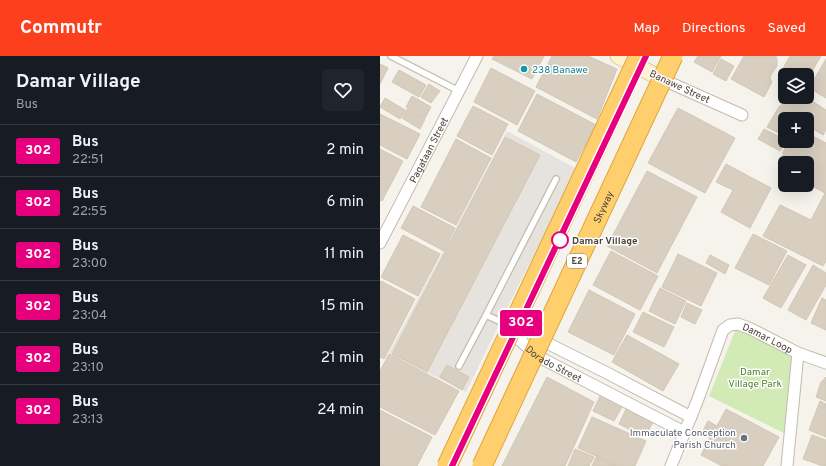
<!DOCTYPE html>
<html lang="en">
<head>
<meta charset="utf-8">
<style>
  body { margin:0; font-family:Overpass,sans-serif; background:#20242c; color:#f1f3f6; height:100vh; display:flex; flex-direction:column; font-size:15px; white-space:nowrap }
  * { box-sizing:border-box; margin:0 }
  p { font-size:13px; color:#9ea1a6 }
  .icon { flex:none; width:22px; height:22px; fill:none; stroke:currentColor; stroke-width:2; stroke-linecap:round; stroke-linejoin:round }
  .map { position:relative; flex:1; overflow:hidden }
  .side { display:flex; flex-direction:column; background:#171b24; width:380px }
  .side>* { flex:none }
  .badge { padding:0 8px; border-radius:3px; font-size:14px; line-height:26px }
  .tools { position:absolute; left:398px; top:12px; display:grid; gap:8px }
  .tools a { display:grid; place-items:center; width:36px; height:36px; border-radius:6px; background:#171b24; box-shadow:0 4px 16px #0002; font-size:20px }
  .map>.badge { position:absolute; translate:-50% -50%; box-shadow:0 0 0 2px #fff }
  .round { display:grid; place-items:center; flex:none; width:42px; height:42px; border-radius:6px; background:#20242c }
  .headline { display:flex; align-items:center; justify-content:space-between; height:68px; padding:0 16px }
  h1 { font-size:19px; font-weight:700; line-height:30px }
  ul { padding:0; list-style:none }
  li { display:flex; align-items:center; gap:12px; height:52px; padding:0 16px; border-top:1px solid #363941 }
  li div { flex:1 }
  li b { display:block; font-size:15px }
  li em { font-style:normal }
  li .badge { min-width:44px; font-weight:700; text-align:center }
  header { display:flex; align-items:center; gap:24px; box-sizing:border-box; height:56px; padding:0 20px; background:#fc3f1d; color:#fff }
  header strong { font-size:19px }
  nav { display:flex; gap:22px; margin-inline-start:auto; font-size:14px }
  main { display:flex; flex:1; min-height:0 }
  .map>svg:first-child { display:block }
</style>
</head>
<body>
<header>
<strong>Commutr</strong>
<nav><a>Map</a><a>Directions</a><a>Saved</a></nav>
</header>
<main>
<section class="side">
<div class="headline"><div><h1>Damar Village</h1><p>Bus</p></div><a class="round"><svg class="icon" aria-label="heart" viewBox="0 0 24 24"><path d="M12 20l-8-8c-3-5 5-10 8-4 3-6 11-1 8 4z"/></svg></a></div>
<ul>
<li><span class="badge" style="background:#e6007e;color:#fff">302</span><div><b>Bus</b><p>22:51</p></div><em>2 min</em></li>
<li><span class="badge" style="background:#e6007e;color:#fff">302</span><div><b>Bus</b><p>22:55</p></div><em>6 min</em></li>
<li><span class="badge" style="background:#e6007e;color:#fff">302</span><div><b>Bus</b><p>23:00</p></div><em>11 min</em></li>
<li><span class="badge" style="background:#e6007e;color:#fff">302</span><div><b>Bus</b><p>23:04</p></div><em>15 min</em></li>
<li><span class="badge" style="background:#e6007e;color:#fff">302</span><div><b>Bus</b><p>23:10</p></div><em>21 min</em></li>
<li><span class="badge" style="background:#e6007e;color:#fff">302</span><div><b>Bus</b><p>23:13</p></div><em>24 min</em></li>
</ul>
</section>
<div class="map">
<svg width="446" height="410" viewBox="0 0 446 410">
  <rect width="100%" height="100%" fill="#f6f3ec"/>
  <path fill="#e6e2dd" d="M127 75 195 112 178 155 146 214 86 336 9 297Z"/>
  <path fill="#d2eab5" d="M358 272 414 296 406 378 329 340 355 275Z"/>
  <path fill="#d8cfc1" stroke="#d3c7b4" d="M114 0H164L152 23 112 3Z
    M172 0H208L237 13 217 63 156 31Z
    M318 0H341L332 16 314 6Z
    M364 0H396L397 4V10L391 19 390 22 392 26 384 41 351 23Z
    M410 0H441L427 24V19H405V21L400 18Z
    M341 3 354 10 346 25 333 18Z
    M446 3V42L429 32Z
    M0 8 8 12 0 28Z
    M111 12 155 35 137 69 94 46Z
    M19 14 46 29 39 41 12 26Z
    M49 28 60 35 51 47 41 41Z
    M157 38 216 69 196 106 138 75Z
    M32 40 51 51 45 62 26 51Z
    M410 41H426L446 54V74L443 79 427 69V63H405V71L401 78 387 71 399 51Z
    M5 42 25 54 20 63 0 51Z
    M93 50 128 68 112 99 77 80Z
    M298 52 355 82 325 137 268 107Z
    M27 53 45 63 40 73 22 62Z
    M0 58 40 78 27 103 0 89Z
    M384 73 405 84 406 85 400 95 378 83Z
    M427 77 446 87V205L443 210 383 180 400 149 431 164 445 137 427 127V107H406L403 100V96L409 85H427Z
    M125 81 160 99 47 316 12 298Z
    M76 83 111 102 76 169 41 151Z
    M0 93 23 105 2 145 0 144Z
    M346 108 391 132 370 172 341 156 353 134 336 126Z
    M267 115 317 141 277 217 227 190Z
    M33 150 75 172 64 195 21 172Z
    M373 178 407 195 389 229 355 212Z
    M23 179 60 198 38 240 1 221Z
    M231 195 278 220 260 254 213 229Z
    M298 198 337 217 321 250 282 231Z
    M330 199 349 209 345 218 326 207Z
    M408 199 426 209 401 252 383 242Z
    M433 209 446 217V229L426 264 408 254Z
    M1 225 35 243 4 303 0 301V226Z
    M280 232 306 245 295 268 269 255Z
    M209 234 255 258 234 299 188 276Z
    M442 242 446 244V274L431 267Z
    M307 247 322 254 315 268 301 261Z
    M263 256 294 271 284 291 253 276Z
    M247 279 299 308 283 335 232 306Z
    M9 298 79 335 55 379 0 351V315Z
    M67 309 89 321 82 334 60 321Z
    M167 321 214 346 185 410H122Z
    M446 321V345L436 341 441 326Z
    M221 338 243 349 234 365 213 355Z
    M440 345 446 348V381L429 374Z
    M247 351 274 364 265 381 239 368Z
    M346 353 399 381 383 410H342L321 399 330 382 322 377 328 365 337 370Z
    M0 354 52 381 37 410H0Z
    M212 361 266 385 255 410H238L198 392Z
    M432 379 446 384V410H443L423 403Z
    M195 393 214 401 209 410H188Z
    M216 401 236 410H212Z"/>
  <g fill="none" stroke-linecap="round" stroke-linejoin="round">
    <defs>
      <path id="lane" d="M11 0 79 35
        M130 270 106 259 176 123
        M79 310 106 259"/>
      <g id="street">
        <path d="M286 25 362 59"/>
        <path id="s1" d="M0 187 97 0"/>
        <path id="s2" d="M135 280 159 301 304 376"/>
        <path d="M156 284 165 286 225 316 311 361"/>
        <path id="s3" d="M291 410 318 343 343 274 350 269 358 268 369 272 418 297 446 307"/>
        <path d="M407 410 418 297"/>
      </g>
      <path id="secondary" d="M238 0 286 25"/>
    </defs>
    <use href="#lane" stroke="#c2bbae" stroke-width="8"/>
    <use href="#street" stroke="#c2bbae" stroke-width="13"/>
    <use href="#secondary" stroke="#d6c79b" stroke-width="17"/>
    <use href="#lane" stroke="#fff" stroke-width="5.5"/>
    <use href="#street" stroke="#fff" stroke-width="11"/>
    <use href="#secondary" stroke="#fff3cd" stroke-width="15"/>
    <defs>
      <g id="highway-bridge">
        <path d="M67 410 259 0"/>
        <path id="s4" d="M102 410 293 0"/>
      </g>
    </defs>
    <use href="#highway-bridge" stroke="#e0a43c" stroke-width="21" stroke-linecap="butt"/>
    <use href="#highway-bridge" stroke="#ffcf6e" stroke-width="19"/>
  </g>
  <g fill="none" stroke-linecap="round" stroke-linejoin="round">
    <defs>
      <path id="line" d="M72 410 266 0"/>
    </defs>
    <use href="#line" stroke="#fff" stroke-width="9"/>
    <use href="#line" stroke="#e6007e" stroke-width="6"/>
  </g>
  <circle fill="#0f9aa8" stroke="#fff" stroke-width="1.5" cx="144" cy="13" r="4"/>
  <circle fill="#fff" stroke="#e6007e" stroke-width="2" cx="180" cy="184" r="8"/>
  <circle fill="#6b7280" stroke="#fff" stroke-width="1.5" cx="364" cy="382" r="4"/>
  <g text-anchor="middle" stroke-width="3" stroke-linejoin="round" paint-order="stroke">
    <rect fill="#fff" stroke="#817c74" stroke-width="1" x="187" y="198" width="20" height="14" rx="3"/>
    <g font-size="9" font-weight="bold" fill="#4b4439">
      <text x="197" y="208">E2</text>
    </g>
    <g font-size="10" fill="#0d838f" stroke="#fff" text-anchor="start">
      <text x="152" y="17">238 Banawe</text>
    </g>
    <g font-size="10" fill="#4b4439" stroke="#fff">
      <text transform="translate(300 30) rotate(25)" y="4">Banawe Street</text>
      <text dy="4" stroke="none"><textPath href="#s1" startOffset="105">Pagataan Street</textPath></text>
      <text dy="4" stroke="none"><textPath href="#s4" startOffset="286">Skyway</textPath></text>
      <text dy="4" stroke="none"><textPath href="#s3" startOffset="195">Damar Loop</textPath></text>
      <text dy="4" stroke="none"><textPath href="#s2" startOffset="48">Dorado Street</textPath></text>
    </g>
    <g font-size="10" font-weight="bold" fill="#4b4439" stroke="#fff" text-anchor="start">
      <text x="192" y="188">Damar Village</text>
    </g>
    <g font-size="10" fill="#4a7f2a" stroke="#fff">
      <text x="375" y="319">Damar<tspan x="375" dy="12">Village Park</tspan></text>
    </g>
    <g font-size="10" fill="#5b616d" stroke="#fff" text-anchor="end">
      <text x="356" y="380">Immaculate Conception<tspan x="356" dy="12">Parish Church</tspan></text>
    </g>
  </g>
</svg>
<div class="tools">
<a><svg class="icon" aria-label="layers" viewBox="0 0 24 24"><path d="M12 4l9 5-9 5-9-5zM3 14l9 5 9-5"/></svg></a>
<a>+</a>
<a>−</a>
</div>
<b class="badge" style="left:141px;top:267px;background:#e6007e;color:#fff">302</b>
</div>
</main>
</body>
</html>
